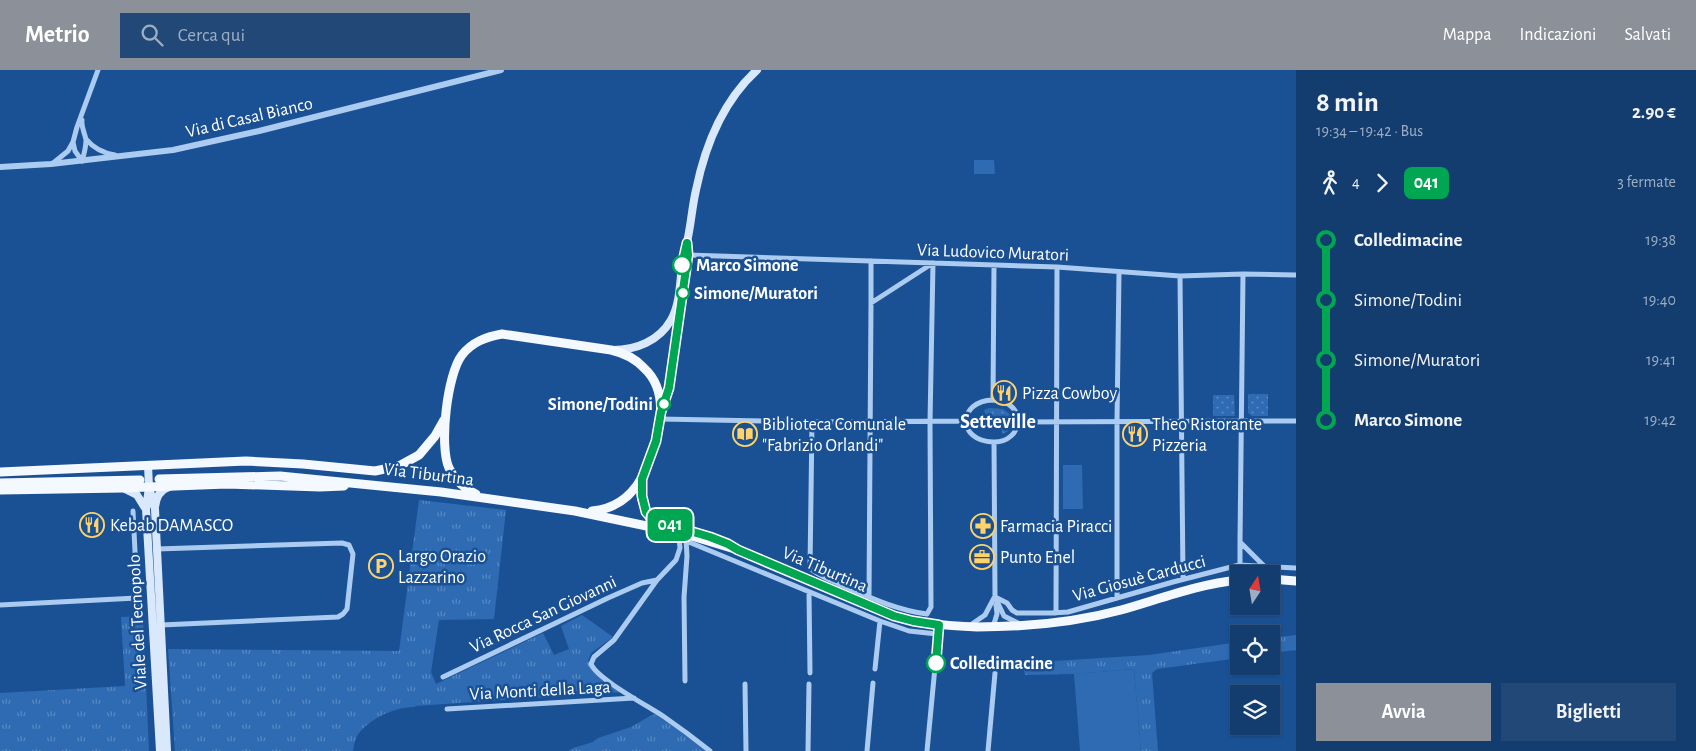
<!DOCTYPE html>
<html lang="it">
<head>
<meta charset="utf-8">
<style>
  body { margin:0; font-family:"Alegreya Sans",sans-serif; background:#214877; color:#f1f3f6; height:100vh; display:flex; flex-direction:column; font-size:19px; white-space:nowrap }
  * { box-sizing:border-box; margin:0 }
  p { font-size:16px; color:#9daec3 }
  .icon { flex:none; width:28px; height:28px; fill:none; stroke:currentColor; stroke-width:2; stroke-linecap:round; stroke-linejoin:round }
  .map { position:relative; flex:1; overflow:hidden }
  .details { display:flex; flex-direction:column; background:#143d6f; width:400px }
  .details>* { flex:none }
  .badge { padding:0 10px; border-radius:8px; font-size:18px; line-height:32px }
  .needle { width:32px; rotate:12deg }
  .fabs { position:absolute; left:1230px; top:495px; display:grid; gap:10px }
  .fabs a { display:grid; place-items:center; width:50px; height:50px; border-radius:0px; background:#143d6f; box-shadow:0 1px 4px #0004,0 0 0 1px #335682; font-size:25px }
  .map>.badge { position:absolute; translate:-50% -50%; box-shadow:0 0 0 2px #fff }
  .legs { display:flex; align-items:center; gap:8px; height:55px; padding:0 20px; font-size:16px }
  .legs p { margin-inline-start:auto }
  .summary { display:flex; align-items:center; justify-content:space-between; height:85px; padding:0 20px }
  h1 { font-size:28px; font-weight:700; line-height:38px }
  .cta { display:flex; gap:10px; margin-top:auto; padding:10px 20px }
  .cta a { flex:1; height:58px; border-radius:0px; background:#8c9099; color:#fff; font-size:20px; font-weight:700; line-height:58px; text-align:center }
  .cta a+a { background:#214877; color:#f1f3f6 }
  ul { padding:0 20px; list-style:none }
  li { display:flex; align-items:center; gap:18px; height:60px; font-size:19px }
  li i { display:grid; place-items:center; width:8px; height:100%; margin:0 6px; background:currentColor }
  li i::after { content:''; width:12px; height:12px; margin:-6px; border:4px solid; border-radius:50%; background:#143d6f }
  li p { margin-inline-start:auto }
  li:first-child i { background:linear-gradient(#0000 50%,currentColor 0) }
  li:last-child i { background:linear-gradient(currentColor 50%,#0000 0) }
  header { display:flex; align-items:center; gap:30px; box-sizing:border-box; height:70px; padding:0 25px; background:#8c9099; color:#fff }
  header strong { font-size:24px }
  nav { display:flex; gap:28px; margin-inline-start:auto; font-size:18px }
  .search { width:350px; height:45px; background:#214877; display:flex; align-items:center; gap:12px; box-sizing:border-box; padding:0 18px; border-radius:0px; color:#9daec3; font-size:19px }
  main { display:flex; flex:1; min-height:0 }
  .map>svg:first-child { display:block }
</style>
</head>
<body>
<header>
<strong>Metrio</strong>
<div class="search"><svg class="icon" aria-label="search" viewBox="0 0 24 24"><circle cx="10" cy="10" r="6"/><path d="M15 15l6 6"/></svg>Cerca qui</div>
<nav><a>Mappa</a><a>Indicazioni</a><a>Salvati</a></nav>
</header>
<main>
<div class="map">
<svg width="1296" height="681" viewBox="0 0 1296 681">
  <defs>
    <pattern id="grass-tufts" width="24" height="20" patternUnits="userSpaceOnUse" patternTransform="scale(1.25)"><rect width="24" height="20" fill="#2e6bb3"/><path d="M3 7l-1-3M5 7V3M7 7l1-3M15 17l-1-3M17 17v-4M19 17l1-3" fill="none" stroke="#5889c2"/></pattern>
    <pattern id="park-dots" width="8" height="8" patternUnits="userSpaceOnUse" patternTransform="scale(1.25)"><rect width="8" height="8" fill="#2e6bb3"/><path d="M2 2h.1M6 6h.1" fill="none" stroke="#5889c2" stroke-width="1.8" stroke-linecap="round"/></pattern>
  </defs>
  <rect width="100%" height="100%" fill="#1a5194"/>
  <path fill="url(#grass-tufts)" d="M419 430 506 440 494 549 439 550 431 602 436 614 543 563 554 585 569 579 561 556 582 545 613 567 591 583 588 591 623 622 415 636V637C396 637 372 647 359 663 355 668 354 675 353 681H175L168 579 399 581Z
    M143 546 149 681H0V623L125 616 121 547Z
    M1296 565V580L1271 583V568Z
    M1239 572V588L1157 599 1152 603 1158 681H1141L1134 599 1074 604 1025 605 1022 593 1149 585Z
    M656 644 708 681H568L573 678 593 672 598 668 631 657 650 646Z"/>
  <path fill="url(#park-dots)" d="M1248 324H1268V346H1252L1248 343Z
    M1213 325H1234L1235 346H1213Z
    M990 338 1003 339 1011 345V355L1008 361 1003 364 999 354H989L984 340Z"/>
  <path fill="#2e6bb3" d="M974 90H994L995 104H974Z
    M1063 395H1082L1083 439H1063Z
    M1134 599 1141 681H1080L1074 604Z"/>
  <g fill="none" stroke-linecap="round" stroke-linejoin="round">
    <path stroke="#abcbf0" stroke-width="5" d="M86 69C94 79 103 83 115 85
      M73 72 75 81 82 91
      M82 91C84 84 86 78 86 70 85 63 81 58 82 50
      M52 94 68 81 73 72 77 57 98 0
      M688 185 1057 197 1180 206 1243 204 1296 205
      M1180 206 1183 509
      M871 233V191
      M993 330C1028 331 1024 373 993 372 957 371 957 331 993 330Z
      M993 330 994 195
      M660 349 812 352 966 351
      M812 352 810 498C818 506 831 510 841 515 869 527 896 540 927 544L931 537 930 352 933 193
      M1018 352 1296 351
      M994 372 995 527 1004 546 1020 554
      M133 441 138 542
      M677 461 679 468 680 478 676 490 657 510 614 570 594 587 591 594C597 609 648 636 663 646 679 657 695 669 710 681
      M679 468 880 551
      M1240 472 1243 204
      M157 479 342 473 349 475 353 484 347 539 343 544 338 547 161 555
      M1240 504V472L1263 495
      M809 522 810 603
      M869 527 871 233 933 193
      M995 527 1007 533 1012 540 1017 543H1052L1068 542 1173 512 1239 495 1296 498
      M1117 528V351L1119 203
      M0 535 137 528
      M1056 543 1057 197
      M972 554 985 545 994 528
      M993 557 997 544 996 535
      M875 599 880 551 909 561 937 564
      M443 607 608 528 642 513 657 510
      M685 611 684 527 687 486 686 469
      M745 614 746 681
      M447 639 634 628
      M808 681 809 614
      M867 681 873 613
      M927 681 939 555
      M988 681 995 603"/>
    <path stroke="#abcbf0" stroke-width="6" d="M0 97 51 94 173 80 259 61 501 0"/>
    <path stroke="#d9e8fb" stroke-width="8" d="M613 280C636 280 659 271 671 250 681 233 680 206 683 187 684 182 686 177 687 172 691 155 692 137 696 120 705 76 723 31 757 0
      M662 341 669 318 683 227
      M148 395 149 417 146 439 160 681
      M123 418 137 425 145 438
      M150 421 155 439 167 681
      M155 437C156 427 160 420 169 417"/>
    <path stroke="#f4f8ff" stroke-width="9" d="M0 402 246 391 303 394 375 401 399 396 419 385 435 366 444 350
      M159 409 280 406 441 422 575 441 685 464 738 480 894 546C921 554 949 556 977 557 1026 557 1073 553 1121 540 1160 529 1198 514 1239 510
      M0 413 140 410
      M0 420 123 418 227 414 320 417 344 416
      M476 424C465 419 455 410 449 398 439 377 447 304 462 285 472 272 486 267 502 264L611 280C624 283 635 288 644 298 667 319 662 353 653 380 649 390 644 399 642 409 638 428 645 450 665 455
      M592 441C614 439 630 428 641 409
      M1271 509 1296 511"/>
  </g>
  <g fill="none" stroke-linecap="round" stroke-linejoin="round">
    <defs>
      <path id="line-1" d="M682 195 687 173 688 185 669 318 661 342 656 371 642 409V426L646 442 653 450 710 467 728 474 738 480 894 546 913 551 939 555 936 593"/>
    </defs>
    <use href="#line-1" stroke="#fff" stroke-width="11"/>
    <use href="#line-1" stroke="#00a651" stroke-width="8"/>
  </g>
  <defs>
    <symbol id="restaurant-ring" viewBox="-11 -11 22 22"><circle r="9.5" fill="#1a5194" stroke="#ffd26a" stroke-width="1.5"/><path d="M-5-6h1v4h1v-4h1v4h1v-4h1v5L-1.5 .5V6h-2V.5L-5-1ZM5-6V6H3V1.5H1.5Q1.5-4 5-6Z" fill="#ffd26a"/></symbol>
    <symbol id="library-ring" viewBox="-11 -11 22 22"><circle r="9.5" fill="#1a5194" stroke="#ffd26a" stroke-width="1.5"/><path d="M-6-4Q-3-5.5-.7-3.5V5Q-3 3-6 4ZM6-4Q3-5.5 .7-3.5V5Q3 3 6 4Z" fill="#ffd26a"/></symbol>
    <symbol id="pharmacy-ring" viewBox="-11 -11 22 22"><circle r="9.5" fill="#1a5194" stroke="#ffd26a" stroke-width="1.5"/><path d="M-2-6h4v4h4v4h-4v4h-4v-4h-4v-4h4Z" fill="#ffd26a"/></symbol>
    <symbol id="office-ring" viewBox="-11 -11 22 22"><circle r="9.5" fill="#1a5194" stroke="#ffd26a" stroke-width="1.5"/><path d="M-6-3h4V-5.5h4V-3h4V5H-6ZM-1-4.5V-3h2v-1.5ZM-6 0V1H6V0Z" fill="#ffd26a"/></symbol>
    <symbol id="parking-ring" viewBox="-11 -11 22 22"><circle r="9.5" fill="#1a5194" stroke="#ffd26a" stroke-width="1.5"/><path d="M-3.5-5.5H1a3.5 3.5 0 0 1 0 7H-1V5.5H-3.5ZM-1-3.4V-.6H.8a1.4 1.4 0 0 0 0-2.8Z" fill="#ffd26a"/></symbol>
  </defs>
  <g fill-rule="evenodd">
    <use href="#restaurant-ring" x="990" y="309" width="28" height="28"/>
    <use href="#library-ring" x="731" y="350" width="28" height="28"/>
    <use href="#restaurant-ring" x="1121" y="350" width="28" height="28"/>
    <use href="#restaurant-ring" x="78" y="441" width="28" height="28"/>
    <use href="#pharmacy-ring" x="969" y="442" width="28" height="28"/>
    <use href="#office-ring" x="968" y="473" width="28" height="28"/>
    <use href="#parking-ring" x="367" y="482" width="28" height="28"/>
  </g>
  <g fill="#fff" stroke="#00a651" stroke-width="2.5">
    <circle cx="682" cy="195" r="9"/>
    <circle cx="683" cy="223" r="6"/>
    <circle cx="664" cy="334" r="6"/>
    <circle cx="936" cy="593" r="9"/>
  </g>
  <g text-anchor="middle" stroke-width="5" stroke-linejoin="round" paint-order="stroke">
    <g font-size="18" fill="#fff" stroke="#1a5194">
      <text transform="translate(249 47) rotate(-13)" y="6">Via di Casal Bianco</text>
      <text transform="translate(993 182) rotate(2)" y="6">Via Ludovico Muratori</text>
      <text transform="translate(429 404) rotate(7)" y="6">Via Tiburtina</text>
      <text transform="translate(825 499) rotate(23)" y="6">Via Tiburtina</text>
      <text transform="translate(1139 508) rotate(-15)" y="6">Via Giosuè Carducci</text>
      <text transform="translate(543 544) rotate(-25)" y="6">Via Rocca San Giovanni</text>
      <text transform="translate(137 552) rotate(-93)" y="6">Viale del Tecnopolo</text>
      <text transform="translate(540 620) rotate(-3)" y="6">Via Monti della Laga</text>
    </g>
    <g font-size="18" font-weight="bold" fill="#fff" stroke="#1a5194" text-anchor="start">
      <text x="696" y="201">Marco Simone</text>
      <text x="694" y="229">Simone/Muratori</text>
      <text x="653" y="340" text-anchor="end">Simone/Todini</text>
      <text x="950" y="599">Colledimacine</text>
    </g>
    <g font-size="18" fill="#fff" stroke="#1a5194" text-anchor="start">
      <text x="1022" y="329">Pizza Cowboy</text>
      <text x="762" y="360">Biblioteca Comunale<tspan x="762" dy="21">"Fabrizio Orlandi"</tspan></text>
      <text x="1152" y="360">Theo Ristorante<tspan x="1152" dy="21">Pizzeria</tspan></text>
      <text x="110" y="461">Kebab DAMASCO</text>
      <text x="1000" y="462">Farmacia Piracci</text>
      <text x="398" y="492">Largo Orazio<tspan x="398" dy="21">Lazzarino</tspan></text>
      <text x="1000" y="493">Punto Enel</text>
    </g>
    <g font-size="20" font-weight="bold" fill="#fff" stroke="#1a5194">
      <text x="998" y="358">Setteville</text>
    </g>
  </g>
</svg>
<div class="fabs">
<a><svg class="needle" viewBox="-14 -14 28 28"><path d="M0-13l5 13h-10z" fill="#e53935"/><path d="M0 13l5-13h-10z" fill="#9daec3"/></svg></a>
<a><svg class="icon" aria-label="locate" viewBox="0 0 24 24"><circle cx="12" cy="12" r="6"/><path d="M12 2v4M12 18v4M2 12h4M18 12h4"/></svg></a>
<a><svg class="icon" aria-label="layers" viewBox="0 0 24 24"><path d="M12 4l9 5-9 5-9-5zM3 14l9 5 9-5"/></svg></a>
</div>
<b class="badge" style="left:670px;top:455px;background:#00a651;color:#fff">041</b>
</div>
<section class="details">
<div class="summary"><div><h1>8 min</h1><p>19:34 – 19:42 · Bus</p></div><b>2.90 €</b></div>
<div class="legs"><svg class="icon" aria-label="walk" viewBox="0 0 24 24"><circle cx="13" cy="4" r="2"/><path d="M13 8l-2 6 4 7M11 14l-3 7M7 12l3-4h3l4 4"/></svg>4<svg class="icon" aria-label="forward" viewBox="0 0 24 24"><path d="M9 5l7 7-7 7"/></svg><b class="badge" style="background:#00a651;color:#fff">041</b><p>3 fermate</p></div>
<ul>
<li><i style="color:#00a651"></i><b>Colledimacine</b><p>19:38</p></li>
<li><i style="color:#00a651"></i><span>Simone/Todini</span><p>19:40</p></li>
<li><i style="color:#00a651"></i><span>Simone/Muratori</span><p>19:41</p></li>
<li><i style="color:#00a651"></i><b>Marco Simone</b><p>19:42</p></li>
</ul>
<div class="cta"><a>Avvia</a><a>Biglietti</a></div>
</section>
</main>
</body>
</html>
